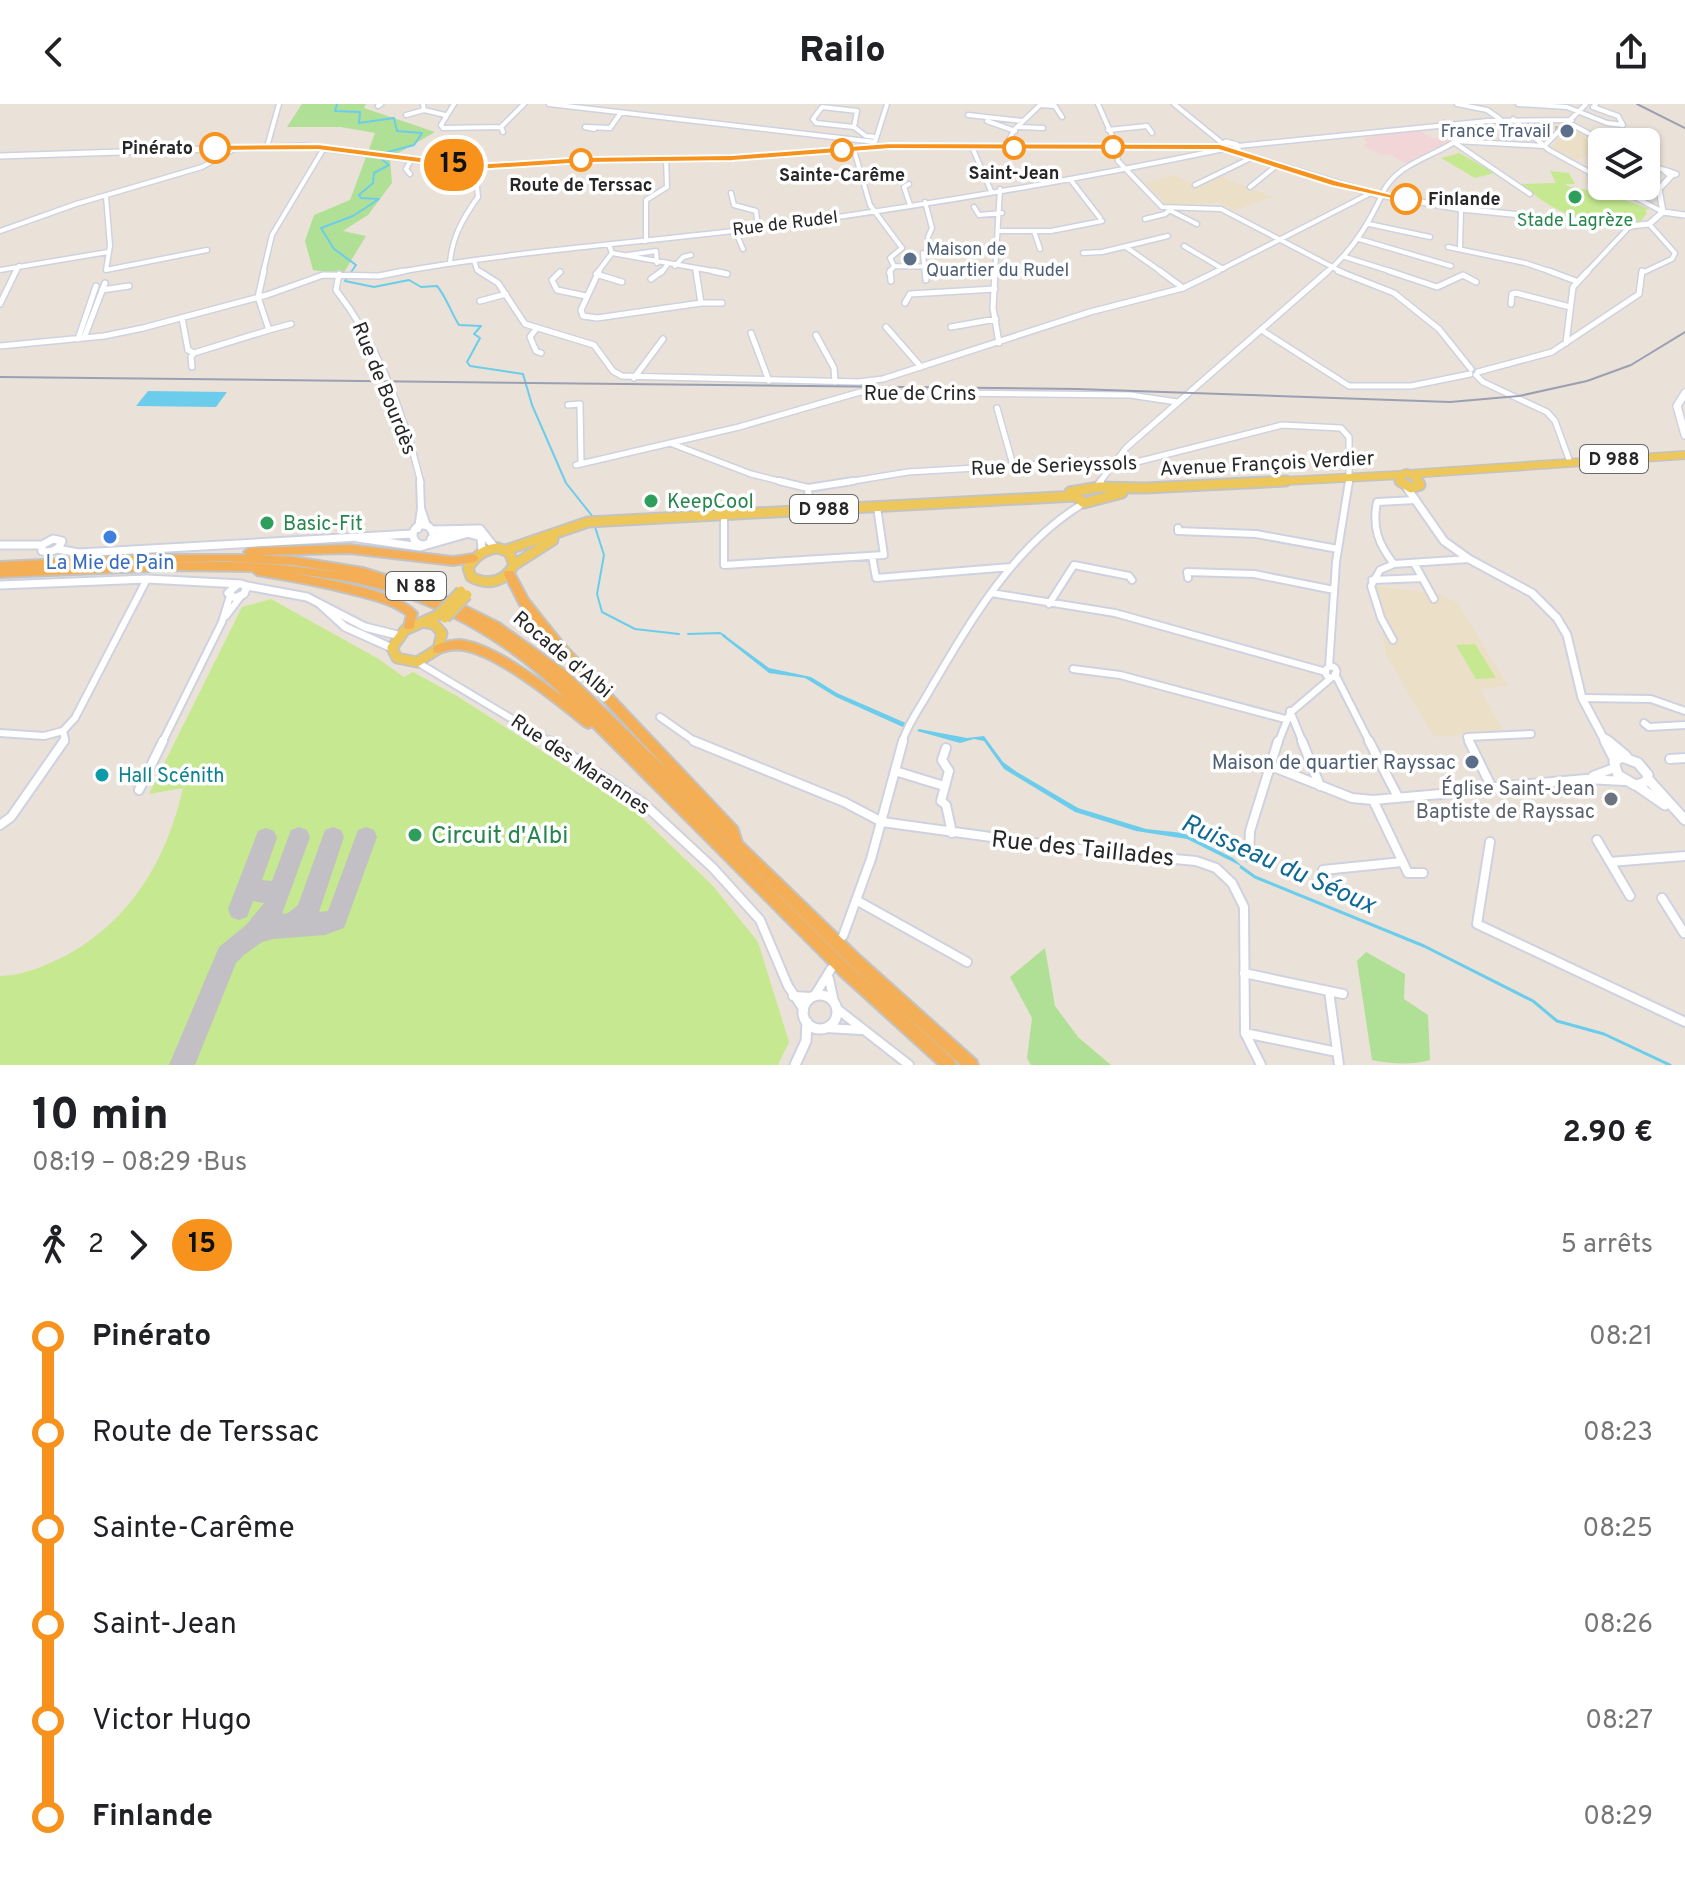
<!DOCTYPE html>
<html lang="fr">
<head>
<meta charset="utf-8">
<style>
  body { margin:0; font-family:Overpass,sans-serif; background:#f6f6f6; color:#202124; height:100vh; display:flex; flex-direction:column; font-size:30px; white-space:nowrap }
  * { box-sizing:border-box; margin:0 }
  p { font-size:26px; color:#757577 }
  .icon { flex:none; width:44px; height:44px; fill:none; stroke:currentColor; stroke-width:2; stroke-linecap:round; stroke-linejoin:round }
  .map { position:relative; height:961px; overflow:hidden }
  .sheet { display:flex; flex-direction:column; background:#fff; flex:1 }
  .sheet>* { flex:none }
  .badge { padding:0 16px; border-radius:26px; font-size:28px; line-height:52px }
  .tools { position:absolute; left:1588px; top:24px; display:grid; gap:16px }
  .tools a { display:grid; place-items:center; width:72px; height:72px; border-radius:12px; background:#fff; box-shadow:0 2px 6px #0004; font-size:40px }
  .map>.badge { position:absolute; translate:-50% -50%; box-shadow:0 0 0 4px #fff }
  .legs { display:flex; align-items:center; gap:12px; height:88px; padding:0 32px; font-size:26px }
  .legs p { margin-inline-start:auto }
  .head { display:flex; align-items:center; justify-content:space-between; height:136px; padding:0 32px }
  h1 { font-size:44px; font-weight:800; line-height:60px }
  ul { padding:0 32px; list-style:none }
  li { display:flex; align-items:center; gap:28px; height:96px; font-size:30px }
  li i { display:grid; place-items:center; width:12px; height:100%; margin:0 10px; background:currentColor }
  li i::after { content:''; width:20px; height:20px; margin:-10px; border:6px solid; border-radius:50%; background:#fff }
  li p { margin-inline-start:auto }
  li:first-child i { background:linear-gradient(#0000 50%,currentColor 0) }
  li:last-child i { background:linear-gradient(currentColor 50%,#0000 0) }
  header { display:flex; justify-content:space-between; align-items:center; height:104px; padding:0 32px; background:#fff; font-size:36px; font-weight:800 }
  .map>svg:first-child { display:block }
</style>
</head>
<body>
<header><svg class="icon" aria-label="back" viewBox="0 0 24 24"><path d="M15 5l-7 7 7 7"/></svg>Railo<svg class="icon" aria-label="share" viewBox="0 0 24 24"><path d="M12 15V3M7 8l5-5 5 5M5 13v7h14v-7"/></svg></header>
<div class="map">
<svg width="1685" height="961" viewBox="0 0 1685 961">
  <rect width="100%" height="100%" fill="#eae2d8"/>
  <path fill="#ecdfc7" d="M1569 22 1602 38V50L1599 51 1602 58 1591 52 1572 57 1550 45Z
    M1174 71 1196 82 1218 71 1272 93 1234 107 1220 99 1167 101 1145 79Z
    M1376 482 1439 490 1458 499 1508 582 1480 585 1504 627 1434 633 1386 551Z"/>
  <path fill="#f1d5d7" d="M1428 23 1431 24 1420 27 1432 34 1451 35 1452 38 1407 60 1389 50 1382 51 1363 42 1368 38 1362 34Z"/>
  <path fill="#b0e095" d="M302 0H366L364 4 435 28 390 54 392 79 368 111 343 127 366 132 343 170 313 166 305 137 314 111 350 96 375 29 341 23H287Z
    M1045 844 1055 902 1078 933 1111 961H1031L1027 954 1032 914 1010 873Z
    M1366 848 1405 870 1404 895 1428 911 1430 956C1414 961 1390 960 1372 956L1357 857Z"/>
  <path fill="#c5e890" d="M1459 49 1463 51 1495 69 1475 74 1441 54Z
    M1550 67 1569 69 1575 80H1566L1567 82 1607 90 1650 105 1645 106 1647 109 1640 118 1634 119C1580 116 1562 115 1521 80L1556 79Z
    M271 495 377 554 404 573 413 568 457 592 636 708 713 782 758 838 789 938 778 961H0V872C22 872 45 862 65 852 131 817 167 755 183 684L149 690 242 503Z
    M1475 540 1496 574 1476 575 1456 541Z"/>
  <path fill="#6bcdeb" d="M148 287 227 288 216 303 136 302Z
    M723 530 769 564 811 573 837 589 908 620 905 624 836 593 805 574 769 569 722 532Z
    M919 625 967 634 984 632 1003 658 1017 668 1078 704 1146 725 1183 729 1233 754 1243 763 1187 735 1136 727 1075 708 1004 665 984 637 974 635 960 639 917 627Z"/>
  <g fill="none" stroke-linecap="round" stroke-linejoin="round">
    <path stroke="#6bcdeb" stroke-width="2" d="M337 0 335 7 360 8 359 19 394 14 397 27 422 29 414 41 384 49
      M379 53 389 61 374 69 373 79 359 91 361 94 379 95 353 112 321 124 334 145 356 161 345 177 374 183 409 176 421 183 437 182C447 194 450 207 459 221L481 222 474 230 480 234 467 258 470 262 523 270 532 301 566 379 593 413
      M595 423 604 451 597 490 602 508 635 525 679 530
      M688 530 720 529 725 532"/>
    <path stroke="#6bcdeb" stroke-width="3" d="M1241 763 1255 773 1424 842 1533 897 1557 917 1604 930 1670 961"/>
    <path fill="#c2c0c4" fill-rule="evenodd" d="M299 723 307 726 310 733 282 810 288 809 298 801 325 726 333 723 341 726 344 733 319 808 328 807 358 726 366 723 374 726 377 733 344 824 325 831 273 835 262 838 244 851 236 859 195 961H169L219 843 246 821 264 799 253 797 247 813 239 816 231 813 228 805 258 727 266 724 274 727 277 734 262 776 272 777 291 726Z"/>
    <path stroke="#c3bdb5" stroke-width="4" stroke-dasharray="4 2" stroke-linecap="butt" d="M1525 25 1560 24"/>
    <defs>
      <path id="minor-far3" d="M423 0 424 6 445 11
        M454 0 441 21 443 24 501 23 503 28
        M549 0 875 38 887 0
        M1098 0 1114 36 1118 57 1162 103 1221 105 1344 169
        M1174 0 1222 39
        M1457 0 1487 6 1500 15
        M1518 0 1567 3 1607 19 1623 21 1618 12 1593 3 1596 0
        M1040 1 1055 2 1062 13
        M378 2 381 0
        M822 3 857 7 854 23 816 19 813 15Z
        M406 11 424 6
        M968 11 1023 17
        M1513 15 1549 46 1602 75
        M987 17 1015 27
        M1444 19 1456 37
        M1569 19 1605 38
        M501 23 524 0
        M854 23 866 32 876 33
        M1018 23 1043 24
        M594 25 585 23 610 24 620 10
        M1108 26 1147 22 1152 29
        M1456 37 1544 42
        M1455 39 1530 90
        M1238 42 1488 17 1572 16
        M1544 42 1586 0
        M267 43 279 0
        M972 43 991 87
        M1005 44 1014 26 1041 0
        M854 46 870 101 902 144 890 154 894 162 994 164
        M1646 59 1664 66
        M410 70 406 65 411 56
        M1070 75 1100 114
        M909 80 904 83 910 101
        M1195 81 1251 54
        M1614 82 1663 108
        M1250 83 1276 62
        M731 89 734 101 756 107 758 124
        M1382 90C1396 60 1430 54 1456 37
        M106 92 110 142 106 166 207 146
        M925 98 932 124 928 133
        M974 103 979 111 1002 109
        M1171 107 1197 120
        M1145 115 1165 110 1171 105
        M1369 120 1430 133
        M735 126 743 145
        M0 127 76 100 202 63 236 44
        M999 127H1051L1102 117
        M1034 127 1040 145
        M1359 135 1451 162
        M646 137V96L667 83 666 55
        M1184 142 1223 165
        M1126 143 1163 169
        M1448 143 1525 159 1555 169
        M1460 145 1461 105
        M612 149 724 169
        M923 149 925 169
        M1083 149 1102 148 1168 132
        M628 151 656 147 657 159
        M1345 153 1396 169
        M474 156 477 166 483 169
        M450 159C452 133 463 114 478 93L475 63
        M675 162 683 153 691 151
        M0 166 108 148
        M15 169 19 162
        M263 169 272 131 324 44
        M393 169C524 145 657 138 789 120 934 100 1080 75 1224 45
        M597 169 612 149 609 141
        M661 169 667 161
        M889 169 894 162
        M995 169 1000 85
        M1214 169 1371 89
        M1326 169C1351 148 1367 123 1381 93
        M1586 169 1630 122
        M1642 169 1672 155 1675 149 1649 120"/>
      <path id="minor-far2" d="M479 167 498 179 525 220 594 241 613 267 622 272 858 278 883 275 1090 208 1183 184 1218 167
        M599 167 581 206 583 212 597 214 701 199H722
        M696 167 701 199
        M713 167 727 170
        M890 167 891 177
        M925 167 926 176
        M995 167 993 204 999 239
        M1160 167 1183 184
        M1338 167 1394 189 1439 225 1471 265
        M1389 167 1437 183 1463 171 1476 178
        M1549 167 1576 177
        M560 168 552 176 557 186 586 192
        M339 170 336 186C378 240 405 313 421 379
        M596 170 622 178
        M651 175 662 167
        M102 186 129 182
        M480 197 506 190
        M905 199 910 190 995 185
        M0 200 16 167
        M1511 200 1512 190 1516 189 1570 203
        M182 214 188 246 194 249 269 226 258 193 264 167
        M886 223 921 263
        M951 223 996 215
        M536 225 530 233 536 247 541 249
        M269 226 291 220
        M1263 227 1349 282H1411L1470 270
        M751 229 769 277
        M816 231 834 264 835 278
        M84 234 105 179
        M78 235 96 182
        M1566 239 1573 183 1588 167
        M0 242 104 232 143 224 267 191 323 171 379 172 404 167
        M192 263 191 253 194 249
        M1478 268 1552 248 1639 190 1642 167
        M1476 271 1483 278 1547 308 1555 317 1570 358
        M634 274 663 235
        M568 301 580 300 581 359
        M997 304 1013 361
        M670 339 751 370 787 379
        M576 361 739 323 860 288 1130 291 1177 298
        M841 379 908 368 1093 357 1125 361 1282 321 1341 324 1349 333V379
        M1099 379 1126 344 1328 167"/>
      <path id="minor-far1" d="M420 377 421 404
        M779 377 808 384 853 377
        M1097 382 1101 377
        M808 384 809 405
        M1416 396 1377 398C1372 423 1378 440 1394 460L1469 455
        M724 411V461L884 451 877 403
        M1178 424V427L1256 430 1338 445
        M418 425 421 404 427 422
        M872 452 876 474 1011 463
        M1414 459 1434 495
        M1188 474 1187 468 1254 470 1334 486
        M1372 476 1422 474
        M991 489 1115 509 1326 568
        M1049 500 1074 461 1129 472 1132 476
        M226 512 241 492
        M1393 536 1381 514 1371 482 1380 466 1394 460
        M417 558 552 639
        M1325.5 568a5.5 5.5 0 1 1 11 0a5.5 5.5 0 1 1-11 0Z
        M1329 563 1336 458 1349 377
        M1073 565 1120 571 1285 615
        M1335 570 1370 639
        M1582 594 1651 595 1685 607
        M1290 607 1303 639
        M660 613 697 639
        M1644 619 1649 623 1685 621
        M0 629 44 632 63 627
        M62 639 65 635 63 627 75 614 147 475
        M162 639 222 518 230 492
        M902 639C907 620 922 601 931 584 971 516 1015 440 1084 399
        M1278 639 1290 609 1331 574
        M1470 639 1467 633 1531 630"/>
      <path id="minor" d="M549 637 643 699 713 764 760 816 788 882 804 906
        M694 637 844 698 882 718 1100 748 1196 757 1216 764 1232 779 1244 803 1245 929 1261 961
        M1302 637 1320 682
        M1369 637 1398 693
        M1469 637 1491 682
        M946 644 942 656 949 667 941 697 946 701 952 729
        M1670 655 1685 654
        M1271 662 1352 694 1373 696 1452 689
        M895 667 944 682
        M1593 672 1614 664
        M1473 685 1586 675 1624 677
        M139 686 163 637
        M1373 696 1408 769H1423
        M0 721 11 713 64 637
        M1597 736 1610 758
        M1490 738 1477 820 1685 918
        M1249 753 1250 727 1278 637
        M1323 766 1402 758
        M1630 792 1610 758 1685 752
        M1662 794 1684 829
        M856 796 967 858
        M843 832 871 755 903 637
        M1244 869 1343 890
        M829 875 834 898
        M1329 887 1339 961
        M815 891 831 865
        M793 892 811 893
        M836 904 909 961
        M826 924 861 926
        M1245 929 1337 948"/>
      <path id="tertiary-far2" d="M1226 38 1237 41 1238 45 1231 47 1220 43Z
        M1231 47 1378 91
        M0 52 304 42 475 63 584 56 732 54 890 42 1220 43
        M1664 66 1676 70 1670 71Z
        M1386 92 1461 105 1630 122 1649 120 1663 108
        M1663 108 1659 85 1672 71
        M1663 108 1685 111"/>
      <path id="tertiary-far1" d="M1407 384 1444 437 1469 455 1532 489 1557 514 1567 531 1582 594 1606 639
        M413 431a10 10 0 1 1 20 0a10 10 0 1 1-20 0Z
        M434 426 480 425 495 444
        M467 429 481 433 482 447
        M358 434 420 443 469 429
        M53 435 62 437C59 446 51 449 42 447V441Z
        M431 435 451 430
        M0 441H42
        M57 445 79 449 412 430
        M0 481 147 475 241 480 247 482 244 490 235 494 228 489 238 480
        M247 482 307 493 365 523 397 531
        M321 501 345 523 392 544
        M1605 634 1611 639"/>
      <path id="tertiary" d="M1605 637 1615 656
        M1608 637 1626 652
        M1622 653 1638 659 1648 671 1646 678 1635 681 1618 671 1614 658Z
        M1648 675 1685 716
        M1636 681 1665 701
        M803 908a17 17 0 1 1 34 0a17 17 0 1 1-34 0Z
        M795 961 806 937 807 918"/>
      <path id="secondary" d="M1685 289 1677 302 1685 331"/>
      <path id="primary-far1" d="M1409 370 1685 351
        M1247 379 1400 371
        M1401 379 1399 372 1406 369 1416 373 1419 379"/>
      <path id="primary" d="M1400 377 1411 384 1420 381 1418 377
        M1070 388 1099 383 1145 384 1286 377
        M1075 392 1084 399 1122 389
        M498 444 509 448 514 461C504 478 489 482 471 473L468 464C475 452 484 445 498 444Z
        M506 446 588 418 1075 392
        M514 461 553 436
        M427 519 434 520 442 529 438 545 417 558 397 554 392 544 405 526 438 511"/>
      <path id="trunk" d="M350 441 453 453 474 450 479 454 474 458 453 461 350 449 258 451 294 453 363 464 433 486 499 519 566 567 669 667 555 545 520 501 504 470 505 467H513L528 495 563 539 737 723 742 738 859 851 976 956 978 961H961L849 861 624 638 852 863 954 956 956 961H939L842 873 592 622 588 624 584 622C557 600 497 551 463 546 454 544 446 547 438 549L434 548 433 545 434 542C442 539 451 536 459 536 491 538 540 576 565 594 506 535 429 492 347 477 329 474 310 472 292 469 322 475 398 486 417 509L413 525H405L404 522 407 511C391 499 371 495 352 490 321 482 289 476 257 471L252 467 175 466 0 473V458L153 451H246L244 448 249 444ZM225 457 294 461 345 469C308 464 271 459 233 458 167 457 100 463 34 464L153 459Z"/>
    </defs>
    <use href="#minor-far3" stroke="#ced2e0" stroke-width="7"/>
    <use href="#minor-far2" stroke="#ced2e0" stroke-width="8"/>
    <use href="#minor-far1" stroke="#ced2e0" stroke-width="10"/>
    <use href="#minor" stroke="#ced2e0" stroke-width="12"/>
    <use href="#tertiary-far2" stroke="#ced2e0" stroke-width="8"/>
    <use href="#tertiary-far1" stroke="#ced2e0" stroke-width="11"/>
    <use href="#tertiary" stroke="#ced2e0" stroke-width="13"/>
    <use href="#secondary" stroke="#ced2e0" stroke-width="10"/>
    <use href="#primary-far1" stroke="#c3c3c3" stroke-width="10"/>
    <use href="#primary" stroke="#c3c3c3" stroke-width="13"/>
    <use href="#trunk" stroke="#c3c3c3" stroke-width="4"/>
    <use href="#minor-far3" stroke="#fff" stroke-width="4"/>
    <use href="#minor-far2" stroke="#fff" stroke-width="5"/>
    <use href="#minor-far1" stroke="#fff" stroke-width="6"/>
    <use href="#minor" stroke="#fff" stroke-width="8"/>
    <use href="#tertiary-far2" stroke="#fff" stroke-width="5"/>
    <use href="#tertiary-far1" stroke="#fff" stroke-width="7"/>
    <use href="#tertiary" stroke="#fff" stroke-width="9"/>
    <use href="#secondary" stroke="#fff" stroke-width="7"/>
    <use href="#primary-far1" stroke="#edc759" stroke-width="7"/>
    <use href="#primary" stroke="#edc759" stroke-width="9"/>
    <use href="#trunk" fill="#f4af56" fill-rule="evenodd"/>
    <path stroke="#9b9fb1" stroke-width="2" d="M1637 0 1685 24
      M0 273 1077 285 1450 298 1519 292 1587 277 1631 261 1685 228"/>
    <defs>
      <path id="primary-bridge" d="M438 511 461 487
        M445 514 467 491"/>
    </defs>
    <use href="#primary-bridge" stroke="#c3c3c3" stroke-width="13" stroke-linecap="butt"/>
    <use href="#primary-bridge" stroke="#edc759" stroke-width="9"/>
  </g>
  <path fill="#f7931d" stroke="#fff" stroke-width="2" d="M890 39 1220 40 1338 77 1411 95 1406 98 1332 82 1219 46 890 45 732 57 584 59 475 66 318 46 215 47 210 44 215 41 318 40 475 60 584 53 732 51Z"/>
  <g fill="#5c6f8a" stroke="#fff" stroke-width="3">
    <circle cx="1567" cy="27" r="8"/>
    <circle cx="910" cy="155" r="8"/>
    <circle cx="1472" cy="658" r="8"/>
  </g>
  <g fill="#fff" stroke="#f7931d" stroke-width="4">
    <circle cx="1113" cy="43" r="10"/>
    <circle cx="215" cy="44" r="14"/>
    <circle cx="1014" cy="44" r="10"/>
    <circle cx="842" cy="46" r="10"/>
    <circle cx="581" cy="56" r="10"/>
    <circle cx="1406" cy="95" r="14"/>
  </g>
  <g fill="#2e9e5b" stroke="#fff" stroke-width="3">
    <circle cx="1575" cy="93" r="8"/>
    <circle cx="651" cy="397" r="8"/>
    <circle cx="267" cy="419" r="8"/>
    <circle cx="415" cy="731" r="8"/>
  </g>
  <circle fill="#3f7fe0" stroke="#fff" stroke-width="3" cx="110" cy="433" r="8"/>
  <circle fill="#0f9aa8" stroke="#fff" stroke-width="3" cx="102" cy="671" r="8"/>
  <circle fill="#6b7280" stroke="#fff" stroke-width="3" cx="1611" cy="695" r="8"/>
  <g text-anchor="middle" stroke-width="7" stroke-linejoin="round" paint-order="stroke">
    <g font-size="18" fill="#4e5e75" stroke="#fff" text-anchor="end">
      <text x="1551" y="33">France Travail</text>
      <text x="926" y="151" text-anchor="start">Maison de<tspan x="926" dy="21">Quartier du Rudel</tspan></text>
    </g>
    <g font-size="18" font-weight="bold" fill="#272727" stroke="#fff">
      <text x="193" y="50" text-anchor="end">Pinérato</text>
      <text x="1014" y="75">Saint-Jean</text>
      <text x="842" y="77">Sainte-Carême</text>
      <text x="581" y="87">Route de Terssac</text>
      <text x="1428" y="101" text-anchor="start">Finlande</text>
    </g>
    <g font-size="18" fill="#27864d" stroke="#fff">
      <text x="1575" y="122">Stade Lagrèze</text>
    </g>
    <g font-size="18" fill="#272727" stroke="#fff">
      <text transform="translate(785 119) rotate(-7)" y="6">Rue de Rudel</text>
    </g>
    <g fill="#fff" stroke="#686868" stroke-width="2">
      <rect x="1580" y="341" width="68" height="28" rx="6"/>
      <rect x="790" y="391" width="68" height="28" rx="6"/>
      <rect x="386" y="468" width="60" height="28" rx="6"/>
    </g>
    <g font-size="18" font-weight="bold" fill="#272727">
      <text x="1614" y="361">D 988</text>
      <text x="824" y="411">D 988</text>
      <text x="416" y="488">N 88</text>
    </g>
    <g font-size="20" fill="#272727" stroke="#fff">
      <text transform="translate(385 284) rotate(68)" y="7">Rue de Bourdès</text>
      <text x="920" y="296">Rue de Crins</text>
      <text transform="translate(1267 359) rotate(-3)" y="7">Avenue François Verdier</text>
      <text transform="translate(1054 361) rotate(-2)" y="7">Rue de Serieyssols</text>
      <text transform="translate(563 550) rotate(40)" y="7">Rocade d'Albi</text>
      <text transform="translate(581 660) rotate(34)" y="7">Rue des Marannes</text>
    </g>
    <g font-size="20" fill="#27864d" stroke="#fff" text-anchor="start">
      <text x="667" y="404">KeepCool</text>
      <text x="283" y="426">Basic-Fit</text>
    </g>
    <g font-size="20" fill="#366cbe" stroke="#fff">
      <text x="110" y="465">La Mie de Pain</text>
    </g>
    <g font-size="20" fill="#4e5e75" stroke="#fff" text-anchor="end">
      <text x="1456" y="665">Maison de quartier Rayssac</text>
    </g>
    <g font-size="20" fill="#0d838f" stroke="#fff" text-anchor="start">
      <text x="118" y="678">Hall Scénith</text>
    </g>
    <g font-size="20" fill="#5b616d" stroke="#fff" text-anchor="end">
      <text x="1595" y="691">Église Saint-Jean<tspan x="1595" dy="23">Baptiste de Rayssac</tspan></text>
    </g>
    <g font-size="24" fill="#27864d" stroke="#fff" text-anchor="start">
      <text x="431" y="739">Circuit d'Albi</text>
    </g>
    <g font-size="24" fill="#272727" stroke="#fff">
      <text transform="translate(1083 744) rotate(6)" y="8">Rue des Taillades</text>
    </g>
    <g font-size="26" font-style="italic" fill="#0f6993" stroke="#fff">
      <text transform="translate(1279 759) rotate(24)" y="9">Ruisseau du Séoux</text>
    </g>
  </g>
</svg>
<div class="tools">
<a><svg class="icon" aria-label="layers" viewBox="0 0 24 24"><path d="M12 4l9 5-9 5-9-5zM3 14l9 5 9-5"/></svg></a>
</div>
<b class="badge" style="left:454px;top:61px;background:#f7931d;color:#111">15</b>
</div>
<section class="sheet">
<div class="head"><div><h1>10 min</h1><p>08:19 – 08:29 · Bus</p></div><b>2.90 €</b></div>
<div class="legs"><svg class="icon" aria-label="walk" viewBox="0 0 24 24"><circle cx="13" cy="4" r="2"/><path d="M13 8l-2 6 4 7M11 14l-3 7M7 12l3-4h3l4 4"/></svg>2<svg class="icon" aria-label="forward" viewBox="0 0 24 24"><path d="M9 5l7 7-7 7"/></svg><b class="badge" style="background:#f7931d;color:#111">15</b><p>5 arrêts</p></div>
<ul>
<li><i style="color:#f7931d"></i><b>Pinérato</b><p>08:21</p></li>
<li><i style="color:#f7931d"></i><span>Route de Terssac</span><p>08:23</p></li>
<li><i style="color:#f7931d"></i><span>Sainte-Carême</span><p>08:25</p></li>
<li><i style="color:#f7931d"></i><span>Saint-Jean</span><p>08:26</p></li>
<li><i style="color:#f7931d"></i><span>Victor Hugo</span><p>08:27</p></li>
<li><i style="color:#f7931d"></i><b>Finlande</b><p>08:29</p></li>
</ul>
</section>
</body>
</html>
